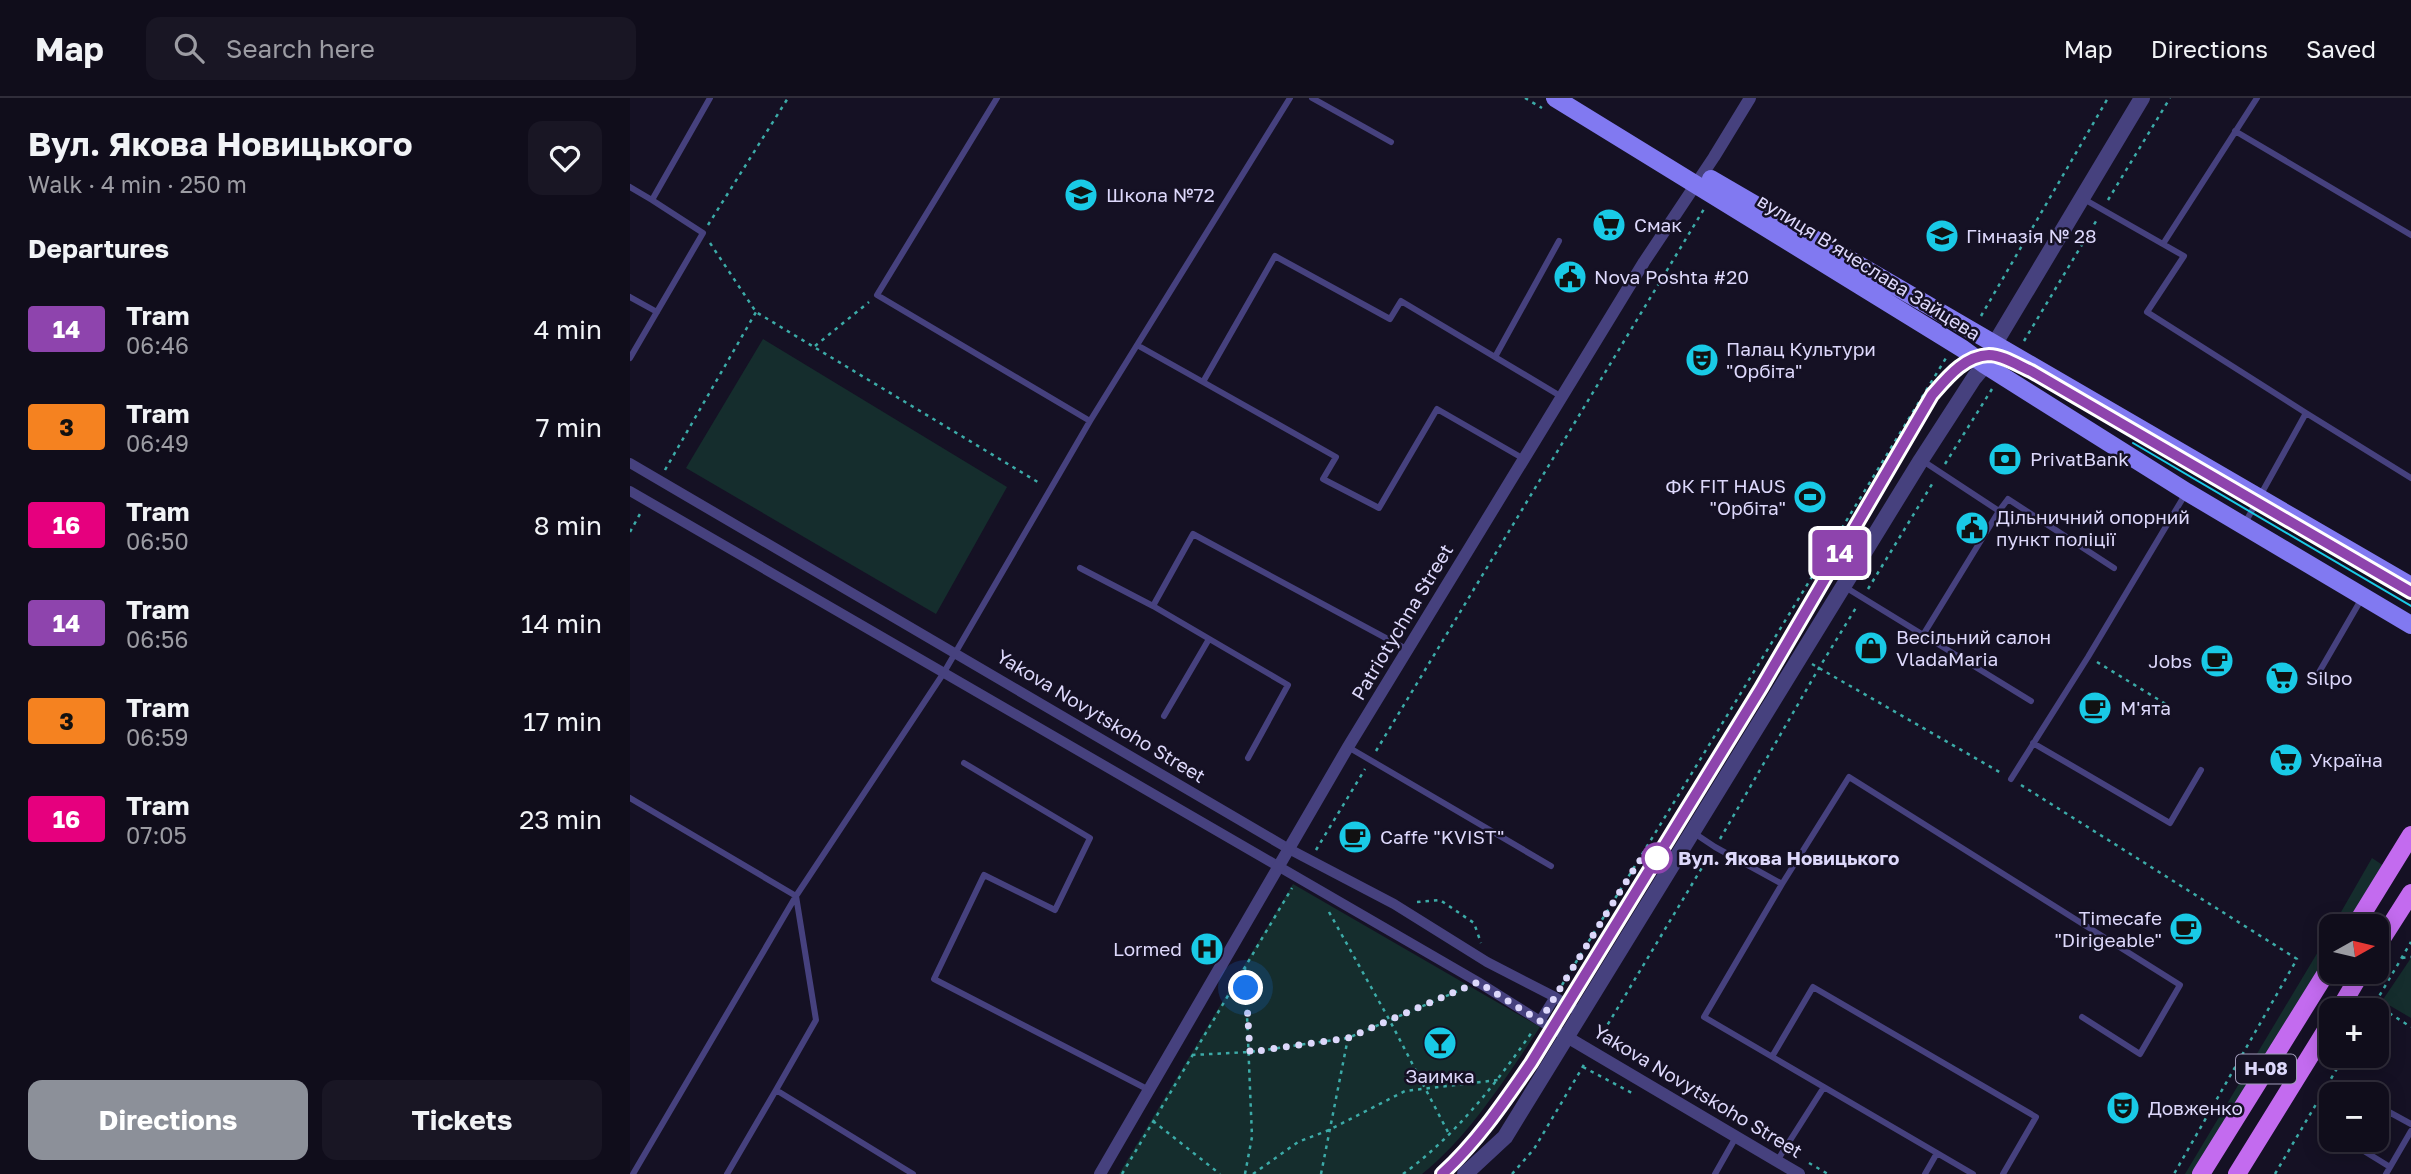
<!DOCTYPE html>
<html lang="en">
<head>
<meta charset="utf-8">
<style>
  body { margin:0; font-family:"Golos Text",sans-serif; background:#191624; color:#f1f3f6; height:100vh; display:flex; flex-direction:column; font-size:26px; white-space:nowrap }
  * { box-sizing:border-box; margin:0 }
  p { font-size:23px; color:#9c9ca3 }
  .icon { flex:none; width:38px; height:38px; fill:none; stroke:currentColor; stroke-width:2; stroke-linecap:round; stroke-linejoin:round }
  .map { position:relative; flex:1; overflow:hidden }
  .details { display:flex; flex-direction:column; background:#100d1b; width:630px }
  .details>* { flex:none }
  .badge { padding:0 14px; border-radius:5px; font-size:24px; line-height:46px }
  .needle { width:46px; rotate:82deg }
  .fabs { position:absolute; left:1689px; top:816px; display:grid; gap:14px }
  .fabs a { display:grid; place-items:center; width:70px; height:70px; border-radius:14px; background:#100d1b; box-shadow:0 4px 18px #0003,0 0 0 2px #302d3a; font-size:35px }
  .you { position:absolute; width:35px; height:35px; margin:-18px; border:5px solid #fff; border-radius:50%; background:#1a73e8; box-shadow:0 0 0 10px #1a73e833 }
  .map>.badge { position:absolute; translate:-50% -50%; box-shadow:0 0 0 4px #fff }
  h2 { padding:0 28px; font-size:26px; line-height:63px }
  .round { display:grid; place-items:center; flex:none; width:74px; height:74px; border-radius:14px; background:#191624 }
  .head { display:flex; align-items:center; justify-content:space-between; height:119px; padding:0 28px }
  h1 { font-size:33px; font-weight:700; line-height:52px }
  .button { display:flex; gap:14px; margin-top:auto; padding:14px 28px }
  .button a { flex:1; height:80px; border-radius:14px; background:#8c9099; color:#fff; font-size:28px; font-weight:700; line-height:80px; text-align:center }
  .button a+a { background:#191624; color:#f1f3f6 }
  ul { padding:0; list-style:none }
  li { display:flex; align-items:center; gap:21px; height:98px; padding:0 28px }
  li div { flex:1 }
  li b { display:block; font-size:26px }
  li em { font-style:normal }
  li .badge { min-width:77px; font-weight:700; text-align:center }
  header { display:flex; align-items:center; gap:42px; box-sizing:border-box; height:98px; padding:0 35px; background:#100d1b; border-bottom:2px solid #302d3a }
  header strong { font-size:33px }
  nav { display:flex; gap:38px; margin-inline-start:auto; font-size:24px }
  .search { width:490px; height:63px; background:#191624; display:flex; align-items:center; gap:18px; box-sizing:border-box; padding:0 24px; border-radius:14px; color:#9c9ca3; font-size:26px }
  main { display:flex; flex:1; min-height:0 }
  .map>svg:first-child { display:block }
</style>
</head>
<body>
<header>
<strong>Map</strong>
<div class="search"><svg class="icon" aria-label="search" viewBox="0 0 24 24"><circle cx="10" cy="10" r="6"/><path d="M15 15l6 6"/></svg>Search here</div>
<nav><a>Map</a><a>Directions</a><a>Saved</a></nav>
</header>
<main>
<section class="details">
<div class="head"><div><h1>Вул. Якова Новицького</h1><p>Walk · 4 min · 250 m</p></div><a class="round"><svg class="icon" aria-label="heart" viewBox="0 0 24 24"><path d="M12 20l-8-8c-3-5 5-10 8-4 3-6 11-1 8 4z"/></svg></a></div>
<h2>Departures</h2>
<ul>
<li><span class="badge" style="background:#8e44ad;color:#fff">14</span><div><b>Tram</b><p>06:46</p></div><em>4 min</em></li>
<li><span class="badge" style="background:#f58220;color:#111">3</span><div><b>Tram</b><p>06:49</p></div><em>7 min</em></li>
<li><span class="badge" style="background:#e6007e;color:#fff">16</span><div><b>Tram</b><p>06:50</p></div><em>8 min</em></li>
<li><span class="badge" style="background:#8e44ad;color:#fff">14</span><div><b>Tram</b><p>06:56</p></div><em>14 min</em></li>
<li><span class="badge" style="background:#f58220;color:#111">3</span><div><b>Tram</b><p>06:59</p></div><em>17 min</em></li>
<li><span class="badge" style="background:#e6007e;color:#fff">16</span><div><b>Tram</b><p>07:05</p></div><em>23 min</em></li>
</ul>
<div class="button"><a>Directions</a><a>Tickets</a></div>
</section>
<div class="map">
<svg width="1781" height="1076" viewBox="0 0 1781 1076">
  <rect width="100%" height="100%" fill="#151124"/>
  <path fill="#152d2d" d="M133 241 377 389 306 516 56 370Z
    M1742 760 1754 768 1717 828H1703Z
    M663 786 910 929C878 977 838 1040 792 1076H489Z
    M1701 832V855L1565 1076H1555Z
    M1781 860V920L1752 903Z"/>
  <g fill="none" stroke-linecap="round" stroke-linejoin="round">
    <path stroke="#3caba8" stroke-width="2.5" stroke-dasharray="3.5 5" stroke-linecap="butt" d="M895 0 912 10
      M1478 102 1540 0
      M78 127 158 0
      M80 145 126 214 411 386
      M1351 218 1478 0
      M1394 243 1468 120
      M185 248 239 204
      M1315 366 1362 291
      M35 372 126 214
      M0 434 11 414
      M1238 491 1304 383
      M1467 564 1539 608
      M1182 566 1373 676
      M746 653 1074 111
      M1391 687 1667 861 1544 1076
      M1090 741 1189 570 1227 508
      M686 752 735 671
      M787 804 810 802 844 825 851 845
      M699 814 760 923 819 1036
      M1772 860 1781 859
      M932 887 1316 260
      M1745 906 1781 929
      M1741 912 1781 844
      M969 941 1079 758
      M562 957 620 954 718 940 835 890
      M953 969 1002 995
      M523 1023 590 1076
      M1179 1065 1198 1076
      M492 1076 662 790
      M615 1076 622 1039 615 869
      M623 1076 668 1044 699 1032 775 993 868 982
      M691 1076 718 940
      M773 1076C825 1038 865 987 902 934
      M882 1076 904 1051 955 965
      M1645 1076 1715 957"/>
    <path stroke="#46417e" stroke-width="6" d="M367 0 247 197 460 323
      M682 0 761 44
      M1605 33 1781 137
      M0 89 22 102 80 0
      M1452 100 1554 158 1517 214 1676 315
      M1533 146 1627 0
      M0 199 27 214
      M507 247 573 284 645 158 760 221 771 203 932 299
      M865 259 929 143
      M0 260 73 135 22 102
      M573 284 706 359 693 381 749 410 807 311 894 361
      M1293 363 1369 413 1378 401 1484 470
      M1615 425 1676 315 1781 380
      M450 470 523 508
      M1215 489 1401 603
      M1293 537 1369 413
      M1688 576 1732 500
      M534 618 579 541
      M1403 645 1540 725 1571 672
      M718 649 921 768
      M618 660 658 587 523 508 563 436 778 552
      M334 665 460 740 425 812 354 777 304 881 519 992
      M1381 681 1458 559 1556 395
      M0 700 166 798 186 922 146 992 283 1076
      M1064 735 1085 749 1152 786 1219 679 1550 887 1510 956 1452 919
      M1152 786 1074 919 1343 1076
      M1143 957 1183 889 1406 1019 1373 1076
      M1746 1034 1759 1014 1781 1026
      M1742 1041 1734 1053 1760 1069
      M1147 1063 1194 989
      M3 1076 166 798 313 576 460 323 660 0
      M97 1076 146 992
      M1085 1076 1106 1039
      M1295 1076 1307 1055
      M1756 1076 1781 1033"/>
    <path stroke="#46417e" stroke-width="10" d="M0 365 659 751 764 806 857 864 925 899 910 923 848 884 0 393
      M925 899 952 916
      M910 923 937 939"/>
    <path stroke="#46417e" stroke-width="12" d="M937 939 1169 1076
      M470 1076 718 649 1014 164 1084 59 1120 0"/>
    <path stroke="#46417e" stroke-width="16" d="M835 1076 875 1039 1291 362 1344 280 1355 267 1364 247 1512 0"/>
    <path stroke="#8179f1" stroke-width="18" d="M925 0 1333 251 1355 267 1557 394 1781 527
      M1081 81 1781 488"/>
    <path stroke="#c36bef" stroke-width="18" d="M1725 828 1781 737
      M1746 850 1781 795
      M1709 912 1732 873
      M1571 1076 1701 867
      M1607 1076 1701 924"/>
    <path stroke="#19cae6" stroke-width="2" d="M1503 345 1781 508
      M812 1076C848 1043 874 1004 901 965L1131 590 1302 297C1317 280 1334 258 1359 257 1373 257 1388 268 1401 273L1781 494"/>
  </g>
  <g fill="none" stroke-linecap="round" stroke-linejoin="round">
    <defs>
      <path id="line" d="M812 1076C848 1043 874 1004 901 965L1131 590 1302 297C1317 280 1334 258 1359 257 1373 257 1389 268 1401 273L1781 494"/>
    </defs>
    <use href="#line" stroke="#fff" stroke-width="16"/>
    <use href="#line" stroke="#8e44ad" stroke-width="10"/>
    <path stroke="#ddd8fb" stroke-width="7" stroke-dasharray="0 12.6" d="M616 890 620 954 718 940 848 884 910 923 1009 763 1027 760"/>
  </g>
  <defs>
    <symbol id="school-disc" viewBox="-11 -11 22 22"><circle r="9.5" fill="#19cae6" stroke="#151124"/><path d="M0-5L7-2L0 1L-7-2ZM-4 1L0 2.5L4 1V4Q0 6-4 4Z" fill="#111"/></symbol>
    <symbol id="supermarket-disc" viewBox="-11 -11 22 22"><circle r="9.5" fill="#19cae6" stroke="#151124"/><path d="M-6-5.5h2.5l.6 2H6L4.5 2H-2.5L-4.4-4H-6ZM-1.5 3.2a1.3 1.3 0 1 0 .1 0ZM3 3.2a1.3 1.3 0 1 0 .1 0Z" fill="#111"/></symbol>
    <symbol id="civic-disc" viewBox="-11 -11 22 22"><circle r="9.5" fill="#19cae6" stroke="#151124"/><path d="M-.6-6.5H3V-4.5H.6V-3L4-1V1h2V6H-6V1h2V-1L-.6-3ZM-1.2 2.5V6h2.4V2.5Z" fill="#111"/></symbol>
    <symbol id="theatre-disc" viewBox="-11 -11 22 22"><circle r="9.5" fill="#19cae6" stroke="#151124"/><path d="M-5-5.5Q0-4 5-5.5V0Q5 5 0 6Q-5 5-5 0ZM-3.3-2.5H-1v1.5H-3.3ZM1-2.5H3.3v1.5H1ZM-2.8 1Q0 5.5 2.8 1Z" fill="#111"/></symbol>
    <symbol id="bank-disc" viewBox="-11 -11 22 22"><circle r="9.5" fill="#19cae6" stroke="#151124"/><path d="M-6-4H6V4H-6ZM0-2.3a2.3 2.3 0 1 0 0 4.6a2.3 2.3 0 1 0 0-4.6Z" fill="#111"/></symbol>
    <symbol id="stadium-disc" viewBox="-11 -11 22 22"><circle r="9.5" fill="#19cae6" stroke="#151124"/><path d="M0-5a6.5 5 0 1 0 0 10a6.5 5 0 1 0 0-10ZM-3.5-1.8h7v3.6h-7Z" fill="#111"/></symbol>
    <symbol id="shop-disc" viewBox="-11 -11 22 22"><circle r="9.5" fill="#19cae6" stroke="#151124"/><path d="M-5-2.5h2.3a2.7 3.5 0 0 1 5.4 0H5L5.5 6h-11ZM-1.5-2.5h3a1.5 2.3 0 0 0-3 0Z" fill="#111"/></symbol>
    <symbol id="cafe-disc" viewBox="-11 -11 22 22"><circle r="9.5" fill="#19cae6" stroke="#151124"/><path d="M-5.5-4.5H6V0H3Q3 3.5 0 3.5H-2.5Q-5.5 3.5-5.5 0ZM3-3.2v2h1.7v-2ZM-6 4.5H4V6H-6Z" fill="#111"/></symbol>
    <symbol id="hospital-disc" viewBox="-11 -11 22 22"><circle r="9.5" fill="#19cae6" stroke="#151124"/><path d="M-5-5h3v3.5h4V-5h3V5h-3V1.5h-4V5h-3Z" fill="#111"/></symbol>
    <symbol id="bar-disc" viewBox="-11 -11 22 22"><circle r="9.5" fill="#19cae6" stroke="#151124"/><path d="M-6-5H6L.8 .8V4.5H3.5V6h-7V4.5H-.8V.8Z" fill="#111"/></symbol>
  </defs>
  <g fill-rule="evenodd">
    <use href="#school-disc" x="432" y="78" width="38" height="38"/>
    <use href="#supermarket-disc" x="960" y="108" width="38" height="38"/>
    <use href="#school-disc" x="1293" y="119" width="38" height="38"/>
    <use href="#civic-disc" x="921" y="160" width="38" height="38"/>
    <use href="#theatre-disc" x="1053" y="243" width="38" height="38"/>
    <use href="#bank-disc" x="1356" y="342" width="38" height="38"/>
    <use href="#stadium-disc" x="1161" y="380" width="38" height="38"/>
    <use href="#civic-disc" x="1323" y="411" width="38" height="38"/>
    <use href="#shop-disc" x="1222" y="531" width="38" height="38"/>
    <use href="#cafe-disc" x="1568" y="544" width="38" height="38"/>
    <use href="#supermarket-disc" x="1633" y="561" width="38" height="38"/>
    <use href="#cafe-disc" x="1446" y="591" width="38" height="38"/>
    <use href="#supermarket-disc" x="1637" y="643" width="38" height="38"/>
    <use href="#cafe-disc" x="706" y="720" width="38" height="38"/>
    <use href="#cafe-disc" x="1537" y="812" width="38" height="38"/>
    <use href="#hospital-disc" x="558" y="832" width="38" height="38"/>
    <use href="#bar-disc" x="791" y="926" width="38" height="38"/>
    <use href="#theatre-disc" x="1474" y="991" width="38" height="38"/>
  </g>
  <circle fill="#fff" stroke="#8e44ad" stroke-width="3.5" cx="1027" cy="760" r="14"/>
  <g text-anchor="middle" stroke-width="5" stroke-linejoin="round" paint-order="stroke">
    <rect fill="#151124" stroke="#a19cba" stroke-width="2" x="1606" y="956.5" width="60" height="29" rx="5"/>
    <g font-size="18" font-weight="bold" fill="#ddd8fb">
      <text x="1636" y="977">Н-08</text>
    </g>
    <g font-size="19" fill="#ddd8fb" stroke="#151124" text-anchor="start">
      <text x="476" y="104">Школа №72</text>
      <text x="1004" y="134">Смак</text>
      <text x="1336" y="145">Гімназія № 28</text>
      <text x="964" y="186">Nova Poshta #20</text>
      <text x="1096" y="258">Палац Культури<tspan x="1096" dy="22">"Орбіта"</tspan></text>
      <text x="1400" y="368">PrivatBank</text>
      <text x="1156" y="395" text-anchor="end">ФК FIT HAUS<tspan x="1156" dy="22">"Орбіта"</tspan></text>
      <text x="1366" y="426">Дільничний опорний<tspan x="1366" dy="22">пункт поліції</tspan></text>
      <text x="1266" y="546">Весільний салон<tspan x="1266" dy="22">VladaMaria</tspan></text>
      <text x="1562" y="570" text-anchor="end">Jobs</text>
      <text x="1676" y="587">Silpo</text>
      <text x="1490" y="617">М'ята</text>
      <text x="1680" y="669">Україна</text>
      <text x="750" y="746">Caffe "KVIST"</text>
      <text x="1532" y="827" text-anchor="end">Timecafe<tspan x="1532" dy="22">"Dirigeable"</tspan></text>
      <text x="552" y="858" text-anchor="end">Lormed</text>
      <text x="810" y="985" text-anchor="middle">Заимка</text>
      <text x="1518" y="1017">Довженко</text>
    </g>
    <g font-size="19" fill="#ddd8fb" stroke="#151124">
      <text transform="translate(1239 169) rotate(32)" y="7">вулиця Вʼячеслава Зайцева</text>
      <text transform="translate(772 524) rotate(-59)" y="7">Patriotychna Street</text>
      <text transform="translate(471 618) rotate(31)" y="7">Yakova Novytskoho Street</text>
      <text transform="translate(1068 993) rotate(31)" y="7">Yakova Novytskoho Street</text>
    </g>
    <g font-size="19" font-weight="bold" fill="#ddd8fb" stroke="#151124" text-anchor="start">
      <text x="1048" y="767">Вул. Якова Новицького</text>
    </g>
  </g>
</svg>
<div class="fabs">
<a><svg class="needle" viewBox="-14 -14 28 28"><path d="M0-13l5 13h-10z" fill="#e53935"/><path d="M0 13l5-13h-10z" fill="#9c9ca3"/></svg></a>
<a>+</a>
<a>−</a>
</div>
<div class="you" style="left:616px;top:890px"></div>
<b class="badge" style="left:1210px;top:455px;background:#8e44ad;color:#fff">14</b>
</div>
</main>
</body>
</html>
